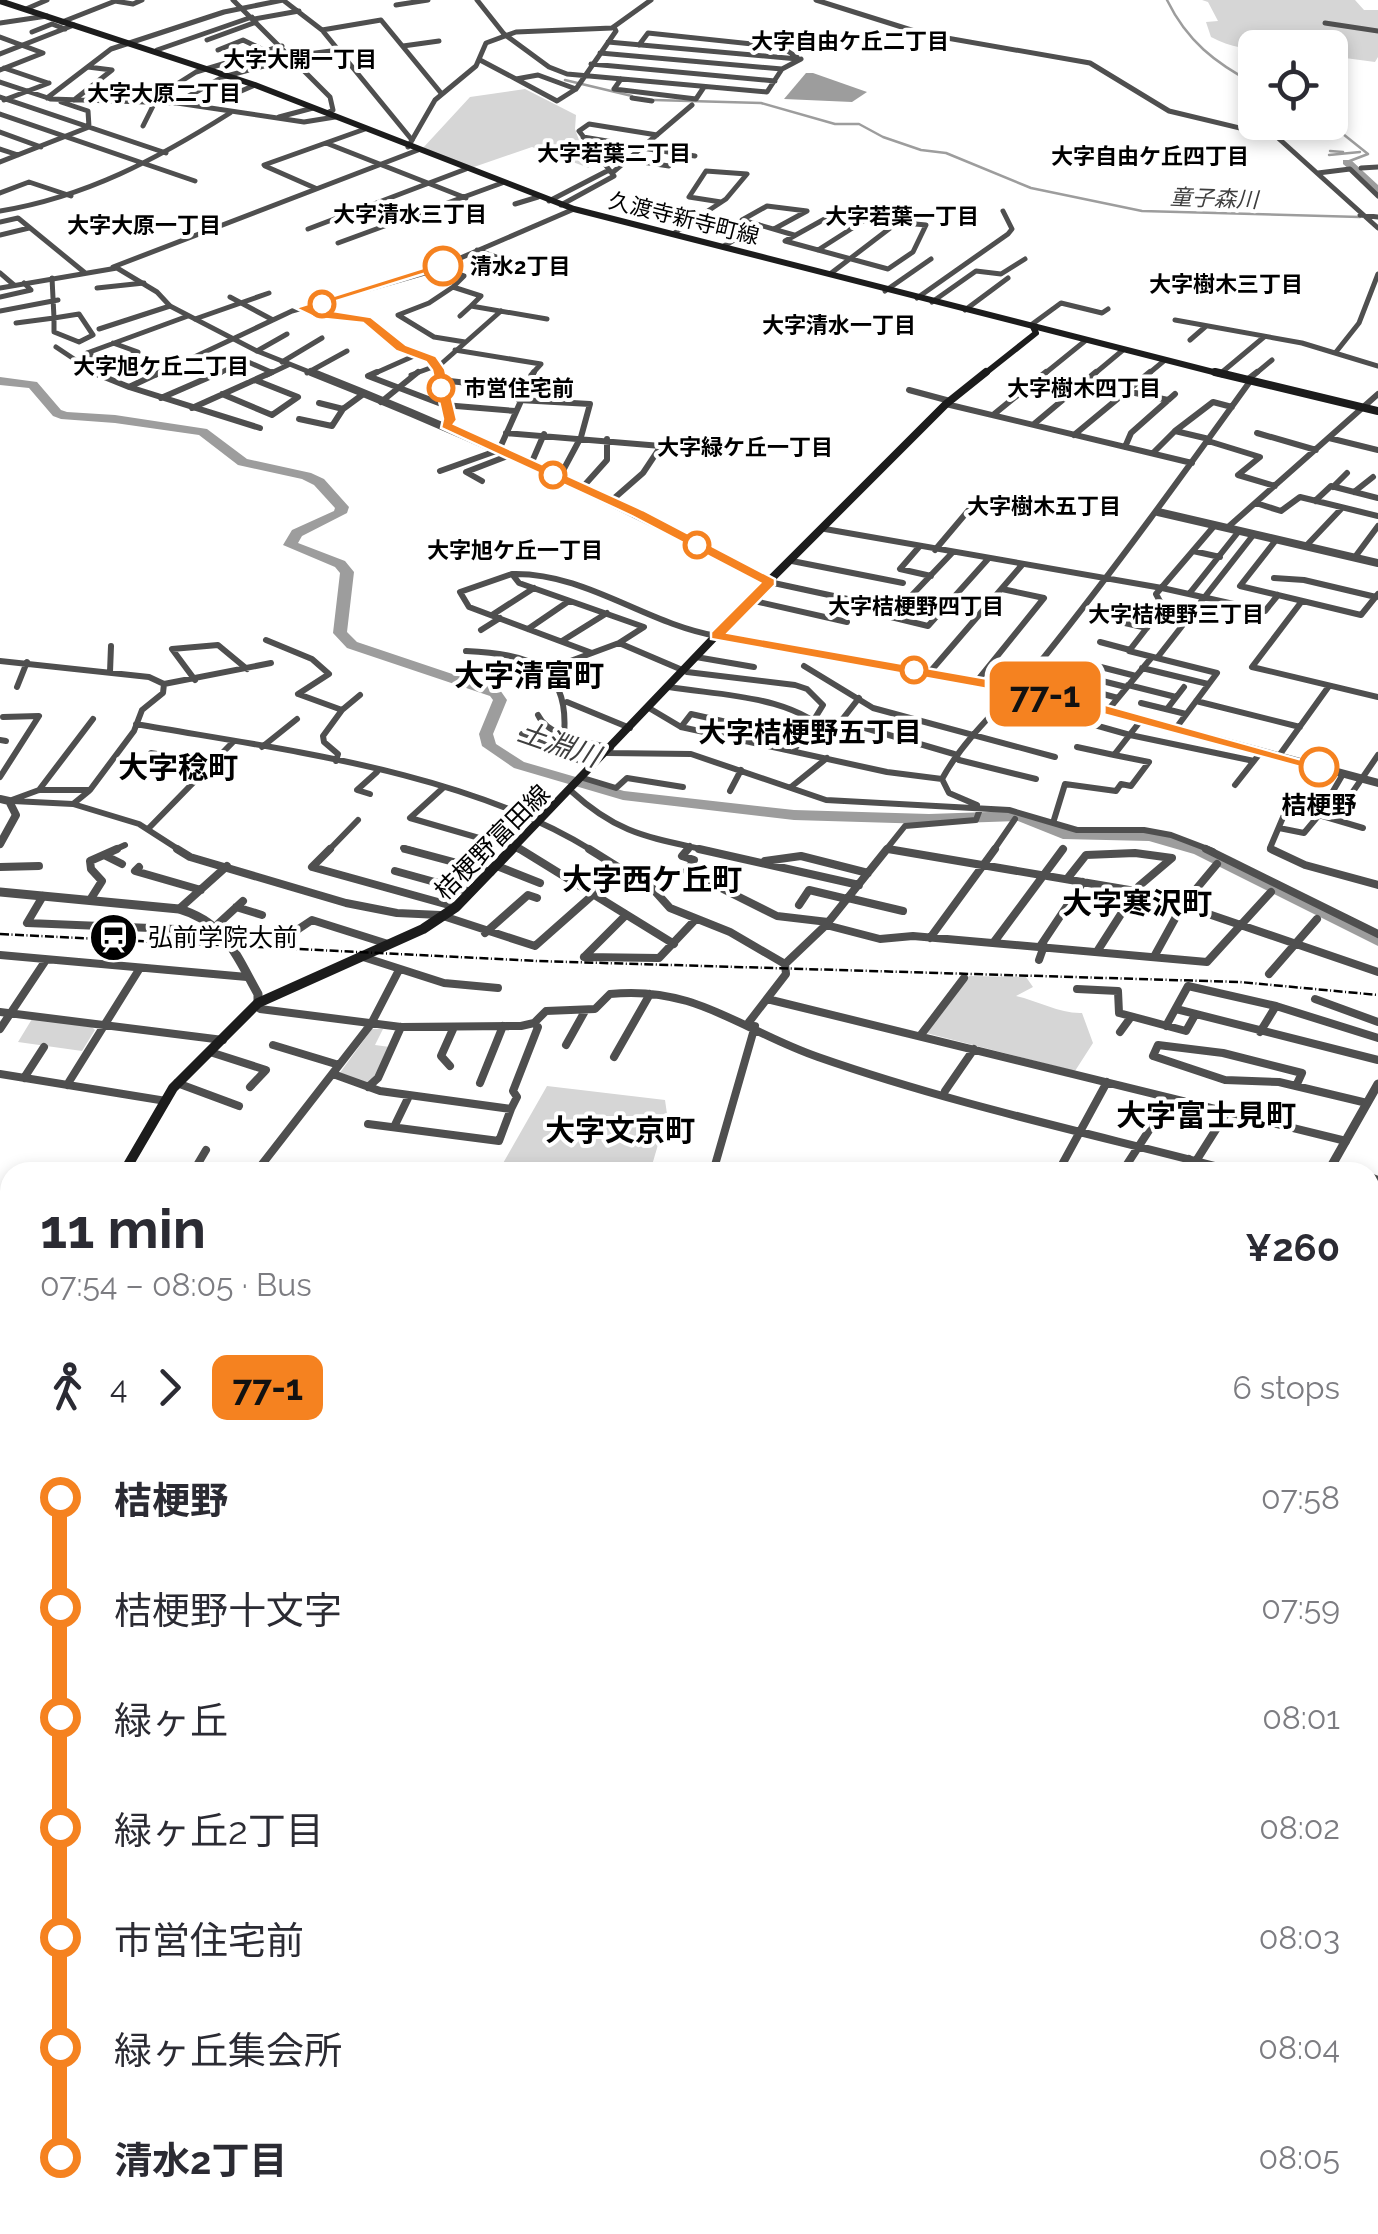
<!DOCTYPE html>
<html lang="en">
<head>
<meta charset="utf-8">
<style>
  body { margin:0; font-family:Raleway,"Noto Sans JP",sans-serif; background:#f7f7f7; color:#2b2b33; height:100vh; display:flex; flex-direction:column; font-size:38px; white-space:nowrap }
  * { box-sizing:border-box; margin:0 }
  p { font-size:32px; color:#7c7c81 }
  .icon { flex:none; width:55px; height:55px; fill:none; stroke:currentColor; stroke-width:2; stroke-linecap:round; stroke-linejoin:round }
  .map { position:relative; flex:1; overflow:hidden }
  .sheet { position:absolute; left:0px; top:1162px; width:1380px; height:1072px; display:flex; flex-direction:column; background:#fff; border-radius:30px 30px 0 0; box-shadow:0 5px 15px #0003 }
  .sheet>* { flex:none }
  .badge { padding:0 20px; border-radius:15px; font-size:35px; line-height:65px }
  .fabs { position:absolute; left:1238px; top:30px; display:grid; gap:20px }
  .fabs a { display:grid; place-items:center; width:110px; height:110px; border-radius:15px; background:#fff; box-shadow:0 5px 15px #0003; font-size:50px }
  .map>.badge { position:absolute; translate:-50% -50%; box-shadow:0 0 0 5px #fff }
  .legs { display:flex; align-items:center; gap:15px; height:110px; padding:0 40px; font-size:32px }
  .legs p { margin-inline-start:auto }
  .summary { display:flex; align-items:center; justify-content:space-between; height:170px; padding:0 40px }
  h1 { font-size:55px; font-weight:700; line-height:75px }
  ul { padding:0 40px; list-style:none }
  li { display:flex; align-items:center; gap:35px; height:110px; font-size:38px }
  li i { display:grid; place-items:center; width:15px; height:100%; margin:0 12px; background:currentColor }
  li i::after { content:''; width:25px; height:25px; margin:-12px; border:8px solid; border-radius:50%; background:#fff }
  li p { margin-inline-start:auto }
  li:first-child i { background:linear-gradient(#0000 50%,currentColor 0) }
  li:last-child i { background:linear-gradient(currentColor 50%,#0000 0) }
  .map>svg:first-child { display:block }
</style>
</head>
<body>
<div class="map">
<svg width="1378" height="2234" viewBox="0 0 1378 2234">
  <rect width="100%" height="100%" fill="#fff"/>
  <path fill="#d6d6d6" d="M1202 0H1355L1364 10H1378V57L1375 62 1330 56V48C1289 48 1247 57 1211 37L1206 22 1218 21 1208 2Z
    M525 89 576 115 575 129 589 168 532 147 471 168 422 149 470 97Z
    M969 976 1026 977 1033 987 1016 996C1038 1001 1061 1014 1082 1013L1093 1043 1075 1071 926 1033Z
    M32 1019 92 1027 95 1030 82 1051 18 1042Z
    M372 1029H383L375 1045 390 1047 375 1077 366 1083 339 1074Z
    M547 1086 665 1100 667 1114 650 1172H498Z"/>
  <path fill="#9d9d9d" d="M806 73H813L867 92 852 102 784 99Z"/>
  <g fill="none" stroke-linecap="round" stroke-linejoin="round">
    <path stroke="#9d9d9d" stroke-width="2.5" d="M1167 0C1187 41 1215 63 1255 84
      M565 80 632 96
      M654 100 761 103 835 124H859L883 137 921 150 946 153 1031 188 1142 211 1360 217
      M1343 134 1368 154 1347 162
      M1330 151 1343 152
      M1329 155 1360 152
      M0 1280 10 1281"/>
    <path stroke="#9d9d9d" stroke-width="4" d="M1370 1879 1378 1877"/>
    <path fill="#9d9d9d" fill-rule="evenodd" d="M1343 160H1351L1378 185V194L1343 164Z
      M0 377 37 382 61 410 67 412 115 415 207 429 247 459 311 473 324 479 349 507 347 513 302 536 298 543 345 561 354 572 347 632 357 642 500 690 507 700 493 734 496 744 524 762 624 791 794 810 929 814 1020 811 1065 829 1150 831 1206 848 1378 935V946L1194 854 1149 841 1063 839 1018 821 929 824 794 820 623 800 514 768 482 746 479 734 493 700 490 696 347 648 333 633 340 573 335 567 283 545 292 530 334 511 335 508 314 485 302 479 238 465 199 435 115 423 61 419 53 416 29 388 0 385Z
      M0 1937 10 1942V1966L0 1961Z
      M335 2225H362L367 2234H340Z"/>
    <path stroke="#4f4f4f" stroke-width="5" d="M233 0 330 97 333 110 327 113
      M283 0 322 30 412 140
      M816 0 924 34 1090 63 1169 111 1277 137 1378 228
      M115 1 133 4 142 0
      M396 5 428 0
      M26 9 47 0
      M254 19 299 11
      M62 22 118 0
      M0 23 47 16
      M1325 23 1378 31
      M322 30 381 20 441 93
      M32 32 52 24 65 29
      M504 34 549 67 567 74 767 92 782 69 801 59
      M0 37 43 53 0 70
      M207 40 256 22
      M608 42 798 59
      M639 45 648 33 781 47 797 57
      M403 46 439 41
      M157 50 252 17
      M218 50 243 40 264 50
      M600 53 782 69
      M292 56 339 50
      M480 60 516 79
      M591 64 775 81
      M4 68 48 83
      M538 75 576 89 557 101 516 79Z
      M621 79 614 89 696 99 704 87
      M0 82 48 98
      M576 89 616 31 614 27
      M0 97 166 153
      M47 98 111 49 224 12 283 0
      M225 98 255 85
      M632 98 652 101
      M50 99 177 103 304 122 335 117
      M4 100 49 83
      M74 100 112 70 88 67
      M150 101 196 72 282 46
      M178 102 223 77 294 58
      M279 117 313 108
      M143 126 155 102
      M0 132 41 147
      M583 137 643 147
      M326 143 466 198
      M642 148 695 156
      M0 149 18 155
      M594 153 629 159
      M629 160 669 166
      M0 162 89 127 88 111 61 102
      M264 165 365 129
      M265 166 315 188
      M1361 168 1378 167
      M612 173 692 105
      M1318 173 1350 169 1378 196
      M0 193 29 182 71 196
      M549 201 609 170
      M515 204 538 197
      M561 205 614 176 579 131 589 124 657 135
      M1360 215 1378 217
      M830 216 926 225 913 252 888 269 785 241Z
      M742 220 767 206 807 211
      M742 220 794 235
      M0 222 18 218 84 272
      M308 229 466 169
      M774 229 807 211
      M673 234 726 199 747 174 706 171 689 197 721 202
      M0 235 29 228
      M338 243 502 183
      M724 246 759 225
      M477 250 513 263 494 271
      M818 250 865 220
      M113 267 418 150
      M439 268 464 276 453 287 481 296 471 306 547 319
      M830 274 898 222
      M52 278 54 318
      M453 287 429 303 398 315 434 337 465 342
      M97 288 144 283
      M885 291 931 259
      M0 297 31 290 24 283
      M230 297 273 320
      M917 298 1008 234 1012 229 1003 211
      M932 302 976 271 1001 274 1025 259
      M301 308 316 314 366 320 401 348 431 359 439 375
      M965 310 1008 278
      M0 311 58 300
      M79 314 93 335 79 342 54 332V318Z
      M460 316 471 306
      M195 319 269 293
      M1175 320 1302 343 1378 366
      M16 323 54 318
      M99 329 170 306
      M1034 329 1031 325 1061 303 1102 313 1108 309
      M1190 340 1205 327
      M56 347 98 375
      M455 350 541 364 531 375
      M257 351 287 334
      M1336 352 1359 323 1378 274
      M87 353 188 316
      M87 353 109 365 138 352 113 343
      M282 362 322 338
      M307 373 347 351
      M1221 373 1264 337
      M156 375 292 311 428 272 574 209
      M215 375 246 361 271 372
      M267 375 288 365
      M371 375 416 355
      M411 375 441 364 501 311
      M1043 375 1085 341
      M1093 375 1123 350
      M1147 375 1165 360
      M1254 375 1272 360"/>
    <path stroke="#4f4f4f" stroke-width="6" d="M92 372 129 387
      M161 372 129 387 260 428
      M377 372 368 376 444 405 515 411
      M439 372 450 420 446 425
      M1248 379 1257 372
      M440 380 525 389
      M909 390 950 401
      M1126 391 1168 400
      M222 394 272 415 298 397 255 380
      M161 398 221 372
      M519 400 590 404 581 437 559 478
      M381 402 418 372
      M319 403 343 409
      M946 404 1192 463
      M192 408 272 372
      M993 415 1046 372
      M299 419 332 426 343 409 362 395
      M1034 424 1096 372
      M1175 431 1213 402 1232 407
      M506 433 661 446 643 473 611 501
      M1257 433 1316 450
      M1074 435 1150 372
      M1329 438 1378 450
      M1208 441 1260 457 1238 475 1275 486
      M1125 447 1131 433 1175 394
      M1153 453 1175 431 1209 439
      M531 464 544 434
      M440 471 499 450 534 372
      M482 481 466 472 510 455
      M1333 487 1347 473
      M581 489 607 460V439
      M1354 492 1373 477
      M1315 501 1331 486 1378 498
      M1256 503 1281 511 1300 497 1378 516
      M1227 528 1378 394
      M825 529 1162 588 1265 611 1278 595
      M1276 540 1240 586 1361 615 1378 594
      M1306 546 1342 508
      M919 547 900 569 931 576
      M935 550 973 505
      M1193 551 1220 557
      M952 553 891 617 928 626 988 559
      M1355 557 1378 526
      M792 561 903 583
      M512 574C585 572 646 624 717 636
      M512 574 519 583 644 627 619 643 592 653 469 607 460 592Z
      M1274 578 1304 580 1376 597
      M769 582 880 606
      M1189 594 1239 531
      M750 600 847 622
      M1302 601 1252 667 1378 697
      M492 615 534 588
      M1116 621 1147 628
      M528 629 569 601
      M481 630 500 618
      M266 640 312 659 329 674 298 694 342 710 323 736 324 742 338 754 336 761
      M562 641 607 613
      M1100 642 1130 650
      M619 643 687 672 795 685 807 689 823 705 815 718
      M466 651C527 654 570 664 564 735
      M696 657 754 667
      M1157 658 1254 534
      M0 661 149 677 164 684 163 693 142 710 134 731 90 790H39L9 801
      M565 663 592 653
      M1085 663 1136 676
      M804 666 873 708 1055 757
      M1142 668 1208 684
      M110 672 111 646
      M929 673 1022 565
      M1078 675 1126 687
      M195 680 172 649 218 645 247 669
      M977 681 1044 598 1002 589
      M164 684 271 663
      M1065 684 1118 698
      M1128 685 1176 697
      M17 687 27 662
      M669 687C724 696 793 695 833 737
      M859 698 841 721 954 754 959 760 1036 779
      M1009 701 1130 735 1254 761
      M1196 701 1300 727
      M567 702 630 728
      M1141 703 1186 714
      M649 708 681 727 887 772 942 779
      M1167 709 1184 687
      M342 710 360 695
      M1108 710 1152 657
      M538 715C549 738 589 742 611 748
      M136 724C283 750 465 771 593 851
      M681 727 691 714 802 739 793 751
      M1176 728 1217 673 1129 651 1163 607 1156 594 1215 525
      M522 734 593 767
      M0 740 6 741
      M262 747 297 719
      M1077 747 1114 755
      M151 753 213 763
      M607 753 691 754 826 800 1009 810 1077 830H1144L1171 835 1213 851
      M1278 757 1329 686
      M1343 774 1319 815 1363 828
      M0 777 39 716 3 717
      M583 778 616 788 627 778 683 787
      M942 779C967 733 1012 697 1045 656 1117 566 1184 473 1251 380
      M942 779 949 793 977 805
      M1235 785 1261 752
      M444 787 410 818 524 851
      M791 787 827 758
      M39 790 93 719
      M571 791C619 835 649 837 710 851
      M730 791 741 770
      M370 794 357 790 377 772
      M13 801 73 804 89 791
      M73 804 139 824 181 851
      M1341 809 1378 755
      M1053 823 1065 784 1116 791 1121 784 1131 786 1149 762 1114 755 1142 719
      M1279 828 1304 833 1319 815
      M148 829 233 742
      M403 848 414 851
      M888 849 900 851
      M112 851 125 845
      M328 851 358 820
      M686 851 690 846
      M885 851 905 826 976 820 980 809
      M993 851 1015 819
      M1276 851 1270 848 1284 815"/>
    <path stroke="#4f4f4f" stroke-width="8" d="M177 849 190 857 346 903 397 913 440 915 535 946 595 893
      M330 849 312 867 456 907
      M405 849 491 872
      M520 849 674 944
      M589 849 653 889 670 908 730 932 785 964
      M688 849 682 856 694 860 687 871 777 916 828 922
      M699 849 859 885
      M888 849 1147 893 1378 972
      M1206 849 1378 934
      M1271 849 1305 865 1378 885
      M106 856 122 864
      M765 861 801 856 868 873
      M497 866 540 883
      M0 867 39 866
      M139 867 135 871 201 890
      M395 871 471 892
      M1067 879 1086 855 1135 853 1172 858 1139 886 1098 950
      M43 896 27 923 225 931
      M848 898 903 911
      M90 900 102 881 91 869 90 861 117 849
      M799 905 809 890 847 899
      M236 907 262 915
      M179 909 227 866
      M218 924 243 901
      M826 925 880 939 913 936 1207 962 1271 892
      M294 932 312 920 388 944
      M485 933 528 895 537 898
      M930 938 995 849
      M994 942 1063 849
      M1041 945 1083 882
      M0 955 247 977
      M1155 955 1182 906 1217 864
      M360 956 444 983 498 988
      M584 957 659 958 695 920
      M584 957 626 915
      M1039 960 1044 946
      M1269 974 1317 919
      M1077 989 1118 991 1119 1013 1186 1031 1195 1015
      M767 999 1346 1141
      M1315 999 1378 1022
      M258 1003 260 1009 401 1027 521 1026 534 1023 546 1011 595 1009 610 994C696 985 742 1031 818 1057 955 1105 1098 1135 1238 1172
      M1176 1009 1378 1060
      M0 1012 223 1040
      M749 1022 786 974 785 964 826 925 887 849
      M1166 1026 1188 986 1276 1006
      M0 1029 46 960
      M1120 1032 1131 1017
      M1260 1032 1276 1006 1378 1038
      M920 1036 964 978
      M273 1045 339 1065
      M566 1045 585 1011
      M210 1052 266 1070 250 1087
      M614 1057 650 994
      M450 1066 441 1056 454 1027
      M0 1074 166 1101
      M333 1074 380 1091 511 1109 517 1097 513 1091 538 1027 534 1023
      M24 1078 44 1047
      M177 1083 239 1106
      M480 1083 503 1026
      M67 1085 140 968
      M1296 1086 1302 1073 1223 1053 1158 1045 1153 1056 1225 1080 1279 1082 1367 1103
      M368 1087 378 1078 401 1027
      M945 1091 974 1049
      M368 1124 499 1141 511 1109
      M394 1127 409 1096
      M1196 1161 1227 1112
      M1331 1166 1353 1172
      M193 1172 206 1150
      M256 1172 371 1024 399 970
      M713 1172 755 1026
      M1058 1172 1107 1082
      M1122 1172 1170 1098
      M1181 1172 1189 1159
      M1370 1177 1378 1180
      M1370 1206 1378 1208
      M1370 1307 1378 1309"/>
    <path stroke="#4f4f4f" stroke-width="10" d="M1370 1503 1378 1513
      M1370 1595 1378 1592
      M0 1602 10 1600
      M0 1649 10 1647
      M0 1669 10 1667
      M0 1752 10 1749
      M1370 1807 1378 1804
      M0 1816 10 1814
      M0 1860 10 1858
      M0 1908 10 1905
      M1146 2225 1151 2234
      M477 2232 501 2225"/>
    <path stroke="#4f4f4f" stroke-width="5" d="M477 0 504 34
      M0 54 74 25
      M0 114 195 181
      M408 147 435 100 476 66 486 43 516 32 612 28 651 0
      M0 211C86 197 157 159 230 113
      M0 273 14 285
      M0 288 117 268 157 292 170 306 257 351 317 375"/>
    <path stroke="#4f4f4f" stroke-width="8" d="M311 372C468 434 619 503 769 582
      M1158 512 1378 563
      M717 636 1055 696 1378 783
      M0 799 9 801 16 815 0 844"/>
    <path stroke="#4f4f4f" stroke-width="9" d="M0 892 179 909C225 922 236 955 258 994V1003
      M1328 1172 1378 1084"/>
    <path stroke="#4f4f4f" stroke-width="11" d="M1370 1462 1378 1464
      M1370 1685 1378 1682
      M1370 1960 1378 1957
      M0 2190 10 2199
      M38 2225 47 2234
      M475 2225 478 2234"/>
    <path stroke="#1c1c1c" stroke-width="6" d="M0 1 255 85 574 209 1225 375
      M983 375 1036 333 1034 329"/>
    <path stroke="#1c1c1c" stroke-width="8" d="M1215 372 1378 411
      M510 851 750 600 946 404 986 372"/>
    <path stroke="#1c1c1c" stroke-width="10" d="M124 1172 173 1088 258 1003 423 929 456 907 512 849
      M0 1261 10 1262
      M1370 1372 1378 1374"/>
    <path stroke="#1c1c1c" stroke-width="12" d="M1370 2138 1378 2136
      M1299 2225 1304 2234
      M1318 2225 1322 2234
      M1063 2234 1092 2225"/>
    <path stroke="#000" stroke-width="2.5" stroke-dasharray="9 2.5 1 2.5" stroke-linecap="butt" d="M0 934 537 961 1240 982 1378 995"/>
  </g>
  <path fill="#f58220" stroke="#fff" stroke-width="2.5" d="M439 263 449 266 314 308 371 317 406 345 436 356 445 369 457 420 454 424 643 510 775 579V585L728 633 1056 691 1327 767 1319 772 1054 701 711 639V632L760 583 632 516 441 428 443 419 432 370 426 362 396 351 363 323 316 318 295 308Z"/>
  <defs>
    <symbol id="station-disc" viewBox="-11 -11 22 22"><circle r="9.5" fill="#000" stroke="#fff"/><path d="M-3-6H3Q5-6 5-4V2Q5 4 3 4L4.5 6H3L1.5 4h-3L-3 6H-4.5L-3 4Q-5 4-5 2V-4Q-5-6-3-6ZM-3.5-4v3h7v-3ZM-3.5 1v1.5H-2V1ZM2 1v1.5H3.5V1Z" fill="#fff"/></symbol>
  </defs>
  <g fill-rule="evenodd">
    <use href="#station-disc" x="86" y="910" width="55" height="55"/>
  </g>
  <g fill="#fff" stroke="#f58220" stroke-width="5">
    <circle cx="443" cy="266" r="18"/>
    <circle cx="322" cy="304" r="12"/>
    <circle cx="441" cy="388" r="12"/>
    <circle cx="553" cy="475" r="12"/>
    <circle cx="697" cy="545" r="12"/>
    <circle cx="914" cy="670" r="12"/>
    <circle cx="1319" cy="767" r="18"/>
  </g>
  <g text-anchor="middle" stroke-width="8" stroke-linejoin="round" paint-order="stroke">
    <g font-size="22" font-weight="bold" fill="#000" stroke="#fff">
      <text x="850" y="49">大字自由ケ丘二丁目</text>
      <text x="300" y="67">大字大開一丁目</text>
      <text x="164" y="101">大字大原二丁目</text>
      <text x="614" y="161">大字若葉二丁目</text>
      <text x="1150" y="164">大字自由ケ丘四丁目</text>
      <text x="410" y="222">大字清水三丁目</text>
      <text x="902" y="224">大字若葉一丁目</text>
      <text x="144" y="233">大字大原一丁目</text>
      <text x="1226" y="292">大字樹木三丁目</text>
      <text x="839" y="333">大字清水一丁目</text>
      <text x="161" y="374">大字旭ケ丘二丁目</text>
      <text x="1084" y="396">大字樹木四丁目</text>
      <text x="745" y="455">大字緑ケ丘一丁目</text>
      <text x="1044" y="514">大字樹木五丁目</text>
      <text x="515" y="558">大字旭ケ丘一丁目</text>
      <text x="916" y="614">大字桔梗野四丁目</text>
      <text x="1176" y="622">大字桔梗野三丁目</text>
    </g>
    <g font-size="22" font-style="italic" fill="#3e3e3e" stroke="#fff">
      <text transform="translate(1214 198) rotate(2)" y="8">童子森川</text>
    </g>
    <g font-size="22" fill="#000" stroke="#fff">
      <text transform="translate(684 218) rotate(14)" y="8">久渡寺新寺町線</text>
    </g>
    <g font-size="22" font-weight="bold" fill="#000" stroke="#fff" text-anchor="start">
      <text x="470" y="274">清水2丁目</text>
      <text x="464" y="396">市営住宅前</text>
    </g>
    <g font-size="25" font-weight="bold" fill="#000" stroke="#fff">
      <text x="1319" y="814">桔梗野</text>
    </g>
    <g font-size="25" fill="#000" stroke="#fff">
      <text transform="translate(492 842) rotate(-45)" y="9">桔梗野富田線</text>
    </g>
    <g font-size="25" fill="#000" stroke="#fff" text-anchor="start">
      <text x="148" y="946">弘前学院大前</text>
    </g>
    <g font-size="28" font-weight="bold" fill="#000" stroke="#fff">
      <text x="810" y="742">大字桔梗野五丁目</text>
    </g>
    <g font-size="28" font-style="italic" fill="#3e3e3e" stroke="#fff">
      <text transform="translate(559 744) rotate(19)" y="10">土淵川</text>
    </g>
    <g font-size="30" font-weight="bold" fill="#000" stroke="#fff">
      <text x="529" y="686">大字清富町</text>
      <text x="178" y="778">大字稔町</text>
      <text x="652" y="890">大字西ケ丘町</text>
      <text x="1137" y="914">大字寒沢町</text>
      <text x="1206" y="1126">大字富士見町</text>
      <text x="620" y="1141">大字文京町</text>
    </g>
  </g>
</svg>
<div class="fabs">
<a><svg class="icon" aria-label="locate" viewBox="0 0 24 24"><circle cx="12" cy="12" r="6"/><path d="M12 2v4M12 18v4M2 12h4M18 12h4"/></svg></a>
</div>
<b class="badge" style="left:1045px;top:694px;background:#f58220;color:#111">77-1</b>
<section class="sheet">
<div class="summary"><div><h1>11 min</h1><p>07:54 – 08:05 · Bus</p></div><b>¥260</b></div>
<div class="legs"><svg class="icon" aria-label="walk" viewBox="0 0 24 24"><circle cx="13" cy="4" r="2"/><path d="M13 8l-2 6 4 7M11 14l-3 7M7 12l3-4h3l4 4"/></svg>4<svg class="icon" aria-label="forward" viewBox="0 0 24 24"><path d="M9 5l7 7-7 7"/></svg><b class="badge" style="background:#f58220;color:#111">77-1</b><p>6 stops</p></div>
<ul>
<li><i style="color:#f58220"></i><b>桔梗野</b><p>07:58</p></li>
<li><i style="color:#f58220"></i><span>桔梗野十文字</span><p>07:59</p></li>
<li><i style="color:#f58220"></i><span>緑ヶ丘</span><p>08:01</p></li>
<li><i style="color:#f58220"></i><span>緑ヶ丘2丁目</span><p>08:02</p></li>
<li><i style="color:#f58220"></i><span>市営住宅前</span><p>08:03</p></li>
<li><i style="color:#f58220"></i><span>緑ヶ丘集会所</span><p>08:04</p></li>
<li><i style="color:#f58220"></i><b>清水2丁目</b><p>08:05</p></li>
</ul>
</section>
</div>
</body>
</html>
